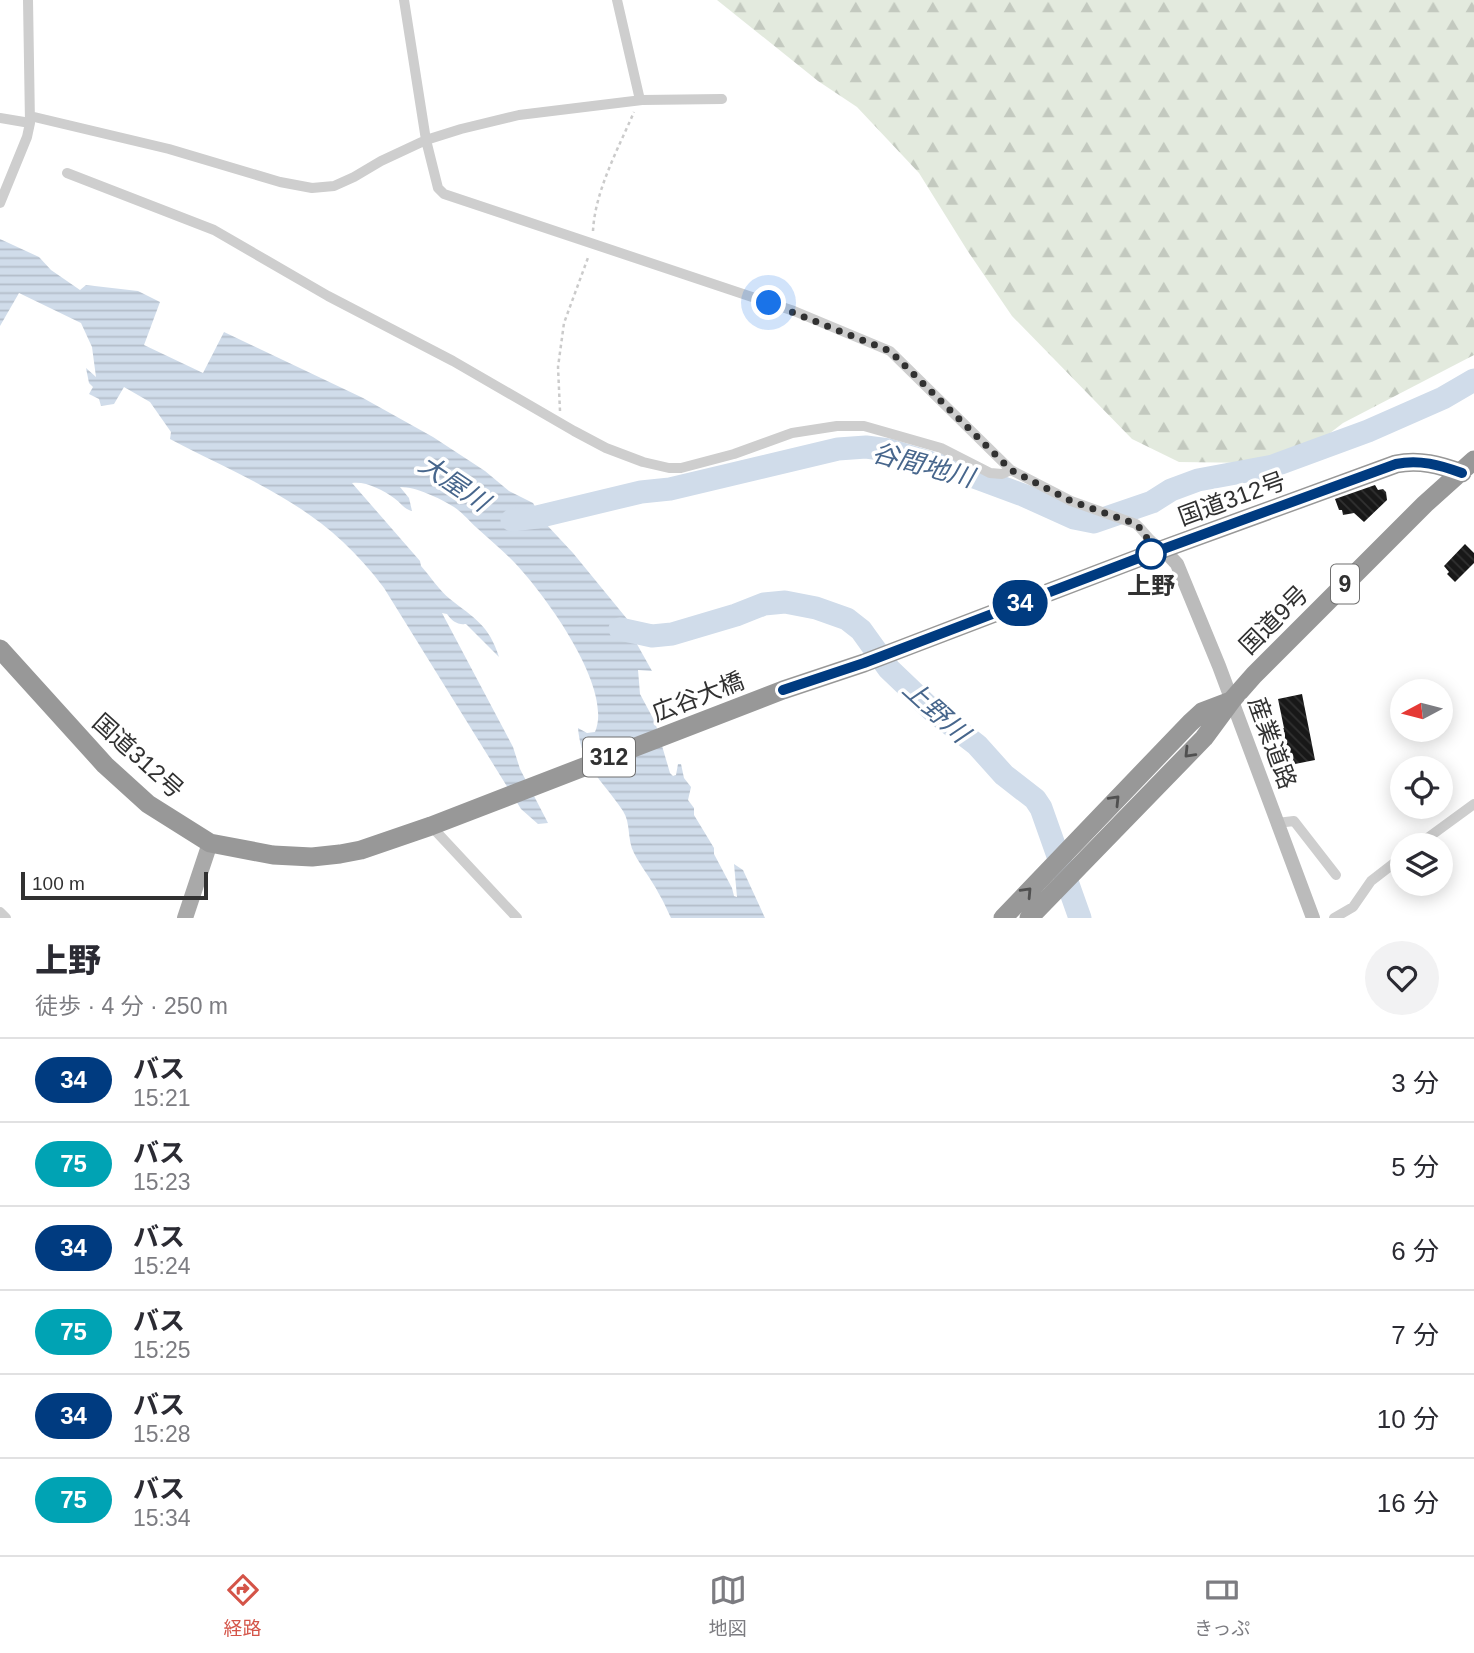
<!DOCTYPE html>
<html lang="ja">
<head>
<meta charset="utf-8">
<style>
  body { margin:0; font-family:Arial,"Noto Sans JP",sans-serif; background:#f2f2f3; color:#2b2b33; height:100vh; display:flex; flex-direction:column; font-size:26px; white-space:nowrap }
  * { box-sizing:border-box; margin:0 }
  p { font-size:23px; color:#7c7c81 }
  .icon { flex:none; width:38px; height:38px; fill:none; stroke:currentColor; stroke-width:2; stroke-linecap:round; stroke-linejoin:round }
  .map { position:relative; height:918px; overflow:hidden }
  .drawer { display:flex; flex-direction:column; background:#fff; flex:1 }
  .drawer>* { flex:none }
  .badge { padding:0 14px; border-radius:23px; font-size:24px; line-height:46px }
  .needle { width:46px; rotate:263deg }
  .controls { position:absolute; left:1390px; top:679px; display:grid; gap:14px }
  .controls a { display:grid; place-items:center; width:63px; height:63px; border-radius:50%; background:#fff; box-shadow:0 4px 18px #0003; font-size:35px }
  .scale { position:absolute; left:21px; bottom:18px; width:187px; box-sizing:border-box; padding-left:7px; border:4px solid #313131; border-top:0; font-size:19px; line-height:24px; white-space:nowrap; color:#313131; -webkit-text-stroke:5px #fff; paint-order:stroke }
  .you { position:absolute; width:35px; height:35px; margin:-18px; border:5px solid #fff; border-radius:50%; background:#1a73e8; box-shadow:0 0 0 10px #1a73e833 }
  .map>.badge { position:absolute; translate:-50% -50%; box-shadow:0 0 0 4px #fff }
  .round { display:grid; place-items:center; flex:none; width:74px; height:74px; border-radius:37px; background:#f2f2f3 }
  .overview { display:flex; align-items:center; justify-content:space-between; height:119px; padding:0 35px }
  h1 { font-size:33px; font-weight:800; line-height:52px }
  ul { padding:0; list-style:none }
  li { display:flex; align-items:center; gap:21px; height:84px; padding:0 35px; border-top:2px solid #e1e1e2 }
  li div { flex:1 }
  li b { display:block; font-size:26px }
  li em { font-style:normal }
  li .badge { min-width:77px; font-weight:700; text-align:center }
  .tabs { display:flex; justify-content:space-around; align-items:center; height:98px; border-top:2px solid #e1e1e2; background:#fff; font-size:19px; color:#7c7c81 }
  .tabs a { display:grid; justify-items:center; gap:4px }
  .tabs .selected { color:#d45448 }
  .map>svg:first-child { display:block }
</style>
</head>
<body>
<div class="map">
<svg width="1474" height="918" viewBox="0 0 1474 918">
  <defs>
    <pattern id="forest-firs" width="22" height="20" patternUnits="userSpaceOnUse" patternTransform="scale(1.75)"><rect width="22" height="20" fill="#e3eade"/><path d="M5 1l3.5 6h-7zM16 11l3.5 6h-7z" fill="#c3c9bf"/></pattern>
    <pattern id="water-rules" width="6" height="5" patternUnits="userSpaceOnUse" patternTransform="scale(1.75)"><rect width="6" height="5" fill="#d0dcea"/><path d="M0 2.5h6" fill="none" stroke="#b3bdc9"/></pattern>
    <pattern id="building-back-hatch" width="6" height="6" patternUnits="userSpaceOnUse" patternTransform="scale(1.75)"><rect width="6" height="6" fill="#181818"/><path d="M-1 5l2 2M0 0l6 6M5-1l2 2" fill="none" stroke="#313131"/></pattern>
  </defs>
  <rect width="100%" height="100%" fill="#fff"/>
  <path fill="url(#forest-firs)" d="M717 0H1474V355L1343 423 1308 450 1257 463 1179 462 1132 439 1012 316 967 250 919 173 857 107 818 81Z"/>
  <path fill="url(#water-rules)" d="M0 239 39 257 51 270 80 290 86 285 138 291 160 302 144 345 203 373 224 332 363 398 433 437 485 471 509 491 533 503 545 523 573 553 632 625 652 636 633 637 652 671 638 670 640 694 655 722 670 773 673 776 676 775 678 764H681L684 778 691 787 688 800 694 808V815L714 848V854L732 888 734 896 737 897 734 864 743 870 765 918H671C667 910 664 902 659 894 652 880 641 867 634 853 627 840 631 823 623 811 604 782 581 766 578 728L587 733 595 732C614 688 544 593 513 561 502 550 489 539 477 528 470 522 462 512 454 507 439 498 417 487 400 487L409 498 412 511C404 509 401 503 394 498 383 490 366 481 352 483L420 561 421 566C430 576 439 590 450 599 474 618 489 625 499 657L466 624C457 625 452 621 447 614L442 613 513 747 520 769 548 823 538 824 521 809 384 588C323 506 256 484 170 439L171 432 150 402 124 387 114 404 101 406 99 399 89 394 93 387 89 383 86 368 96 377 92 347 81 323 19 293 0 326Z"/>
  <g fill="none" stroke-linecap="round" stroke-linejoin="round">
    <path stroke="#d0dcea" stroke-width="23" d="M512 520 537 517 641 492 670 489 838 449 866 447 889 450 958 471 1023 495 1074 518 1094 522 1152 502 1171 490 1198 480 1273 466 1368 431 1443 398 1474 380
      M620 629 652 636 672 634 736 615 764 604 785 602 816 608 847 619 861 630 889 669 933 711 977 745 1004 775 1035 799 1041 808 1080 918"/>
  </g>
  <path fill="url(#building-back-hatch)" d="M1375 485 1378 490 1383 489 1386 492 1387 500 1364 522 1354 513 1343 515 1342 510H1339L1335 499Z
    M1465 544 1474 553V563L1455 582 1447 574 1449 572 1444 566Z
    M1302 694 1315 760 1290 765 1289 760 1275 763 1269 730 1284 728 1278 699Z"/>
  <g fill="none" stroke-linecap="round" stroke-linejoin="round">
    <path stroke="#cbcbcb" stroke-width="2.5" stroke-dasharray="3.5 3.5" stroke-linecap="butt" d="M593 231C595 191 618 149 634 112
      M560 411 558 367 564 323 589 255"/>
    <path stroke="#cecece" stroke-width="10" d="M404 0 426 140 438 188 444 194 794 311 890 351 1011 470 1071 501 1136 524C1146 533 1149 542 1162 548
      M617 0 640 100
      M30 116 169 149 280 182 312 188 334 186 354 177 381 161 426 140 461 129 519 115 642 100 722 99
      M0 118 30 123
      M67 173 214 230 328 296 453 361 574 431 606 448 643 462 669 468H681L734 454 792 433 837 426H864L941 448 990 473 1002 474 1011 470
      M0 203 27 137 30 123 28 0
      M1277 823 1294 821 1336 875
      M431 826 517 918
      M1418 845 1474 804
      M0 912 6 918
      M1334 918 1353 907 1371 881 1402 857"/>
    <path stroke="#bbb" stroke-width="14" d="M1163 549 1177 564 1219 666 1313 918"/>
    <path stroke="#a9a9a9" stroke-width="16" d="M185 918 210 843"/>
    <path stroke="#989898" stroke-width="19" d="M0 649 105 765 148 804 210 843 273 855 312 857 340 854 361 850 431 826 783 690 864 663 1144 556 1396 464C1419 459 1440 465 1462 473
      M1003 918 1190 723 1202 712 1231 701
      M1029 918 1204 738 1232 700 1254 675 1425 504 1474 460"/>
  </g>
  <defs><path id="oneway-chevron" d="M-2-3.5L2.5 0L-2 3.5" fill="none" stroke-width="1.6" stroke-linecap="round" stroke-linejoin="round" transform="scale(1.75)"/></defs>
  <g stroke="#505050">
    <use href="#oneway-chevron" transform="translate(1189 753) rotate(134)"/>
    <use href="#oneway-chevron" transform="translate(1115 800) rotate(-46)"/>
    <use href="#oneway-chevron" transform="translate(1027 892) rotate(-47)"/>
  </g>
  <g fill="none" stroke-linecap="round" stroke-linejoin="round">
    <defs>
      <path id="line" d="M783 690 864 663 1144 556 1396 464C1419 459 1440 465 1462 473"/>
    </defs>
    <use href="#line" stroke="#fff" stroke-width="16"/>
    <use href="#line" stroke="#003b80" stroke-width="10"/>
    <path stroke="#313131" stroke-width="7" stroke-dasharray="0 12.6" d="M769 303 890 351 1011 470 1071 501 1136 524C1145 533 1150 541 1151 554"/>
  </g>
  <circle fill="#fff" stroke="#003b80" stroke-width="3.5" cx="1151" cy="554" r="14"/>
  <g text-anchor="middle" stroke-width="7" stroke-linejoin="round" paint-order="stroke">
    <g fill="#fff" stroke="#6f6f6f" stroke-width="2">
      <rect x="1331" y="564.5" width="28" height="39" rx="5"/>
      <rect x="583" y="737.5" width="52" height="39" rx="5"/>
    </g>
    <g font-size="23" font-weight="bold" fill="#313131">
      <text x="1345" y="592">9</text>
      <text x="609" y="765">312</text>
    </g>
    <g font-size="24" fill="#313131" stroke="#fff">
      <text transform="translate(1232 499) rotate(-20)" y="8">国道312号</text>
      <text transform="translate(1274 620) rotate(-45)" y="8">国道9号</text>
      <text transform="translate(698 697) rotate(-21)" y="8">広谷大橋</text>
      <text transform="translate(1272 743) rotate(70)" y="8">産業道路</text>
      <text transform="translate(138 756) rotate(42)" y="8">国道312号</text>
    </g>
    <g font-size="24" font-weight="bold" fill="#313131" stroke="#fff">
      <text x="1151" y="594">上野</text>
    </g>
    <g font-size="26" font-style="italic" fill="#47668c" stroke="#fff">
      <text transform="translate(923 465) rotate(15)" y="9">谷間地川</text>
      <text transform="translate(454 483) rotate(34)" y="9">大屋川</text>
      <text transform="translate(936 711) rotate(42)" y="9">上野川</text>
    </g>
  </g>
</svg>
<div class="controls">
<a><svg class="needle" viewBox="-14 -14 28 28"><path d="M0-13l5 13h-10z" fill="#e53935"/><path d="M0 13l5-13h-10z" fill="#7c7c81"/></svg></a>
<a><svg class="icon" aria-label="locate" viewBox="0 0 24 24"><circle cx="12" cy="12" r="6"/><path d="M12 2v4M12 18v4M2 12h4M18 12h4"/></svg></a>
<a><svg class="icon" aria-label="layers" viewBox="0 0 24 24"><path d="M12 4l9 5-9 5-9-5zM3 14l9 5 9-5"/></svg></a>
</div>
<div class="scale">100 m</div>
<div class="you" style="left:769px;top:303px"></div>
<b class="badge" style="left:1020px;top:603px;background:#003b80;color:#fff">34</b>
</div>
<section class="drawer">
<div class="overview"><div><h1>上野</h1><p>徒歩 · 4 分 · 250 m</p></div><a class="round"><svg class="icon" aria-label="heart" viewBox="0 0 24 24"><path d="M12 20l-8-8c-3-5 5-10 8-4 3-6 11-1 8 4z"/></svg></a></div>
<ul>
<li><span class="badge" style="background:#003b80;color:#fff">34</span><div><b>バス</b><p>15:21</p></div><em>3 分</em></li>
<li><span class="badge" style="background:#00a3b4;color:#fff">75</span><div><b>バス</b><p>15:23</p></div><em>5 分</em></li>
<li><span class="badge" style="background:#003b80;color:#fff">34</span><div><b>バス</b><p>15:24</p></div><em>6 分</em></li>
<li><span class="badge" style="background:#00a3b4;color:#fff">75</span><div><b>バス</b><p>15:25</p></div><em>7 分</em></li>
<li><span class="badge" style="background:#003b80;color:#fff">34</span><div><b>バス</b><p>15:28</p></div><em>10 分</em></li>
<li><span class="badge" style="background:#00a3b4;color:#fff">75</span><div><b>バス</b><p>15:34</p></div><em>16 分</em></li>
</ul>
</section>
<nav class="tabs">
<a class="selected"><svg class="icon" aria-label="directions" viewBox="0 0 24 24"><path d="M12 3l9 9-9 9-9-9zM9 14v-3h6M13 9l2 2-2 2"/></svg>経路</a>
<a><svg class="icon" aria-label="map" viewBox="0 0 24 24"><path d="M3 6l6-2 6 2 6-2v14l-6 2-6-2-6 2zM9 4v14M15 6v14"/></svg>地図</a>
<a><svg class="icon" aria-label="tickets" viewBox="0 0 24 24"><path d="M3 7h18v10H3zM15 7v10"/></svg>きっぷ</a>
</nav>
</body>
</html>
